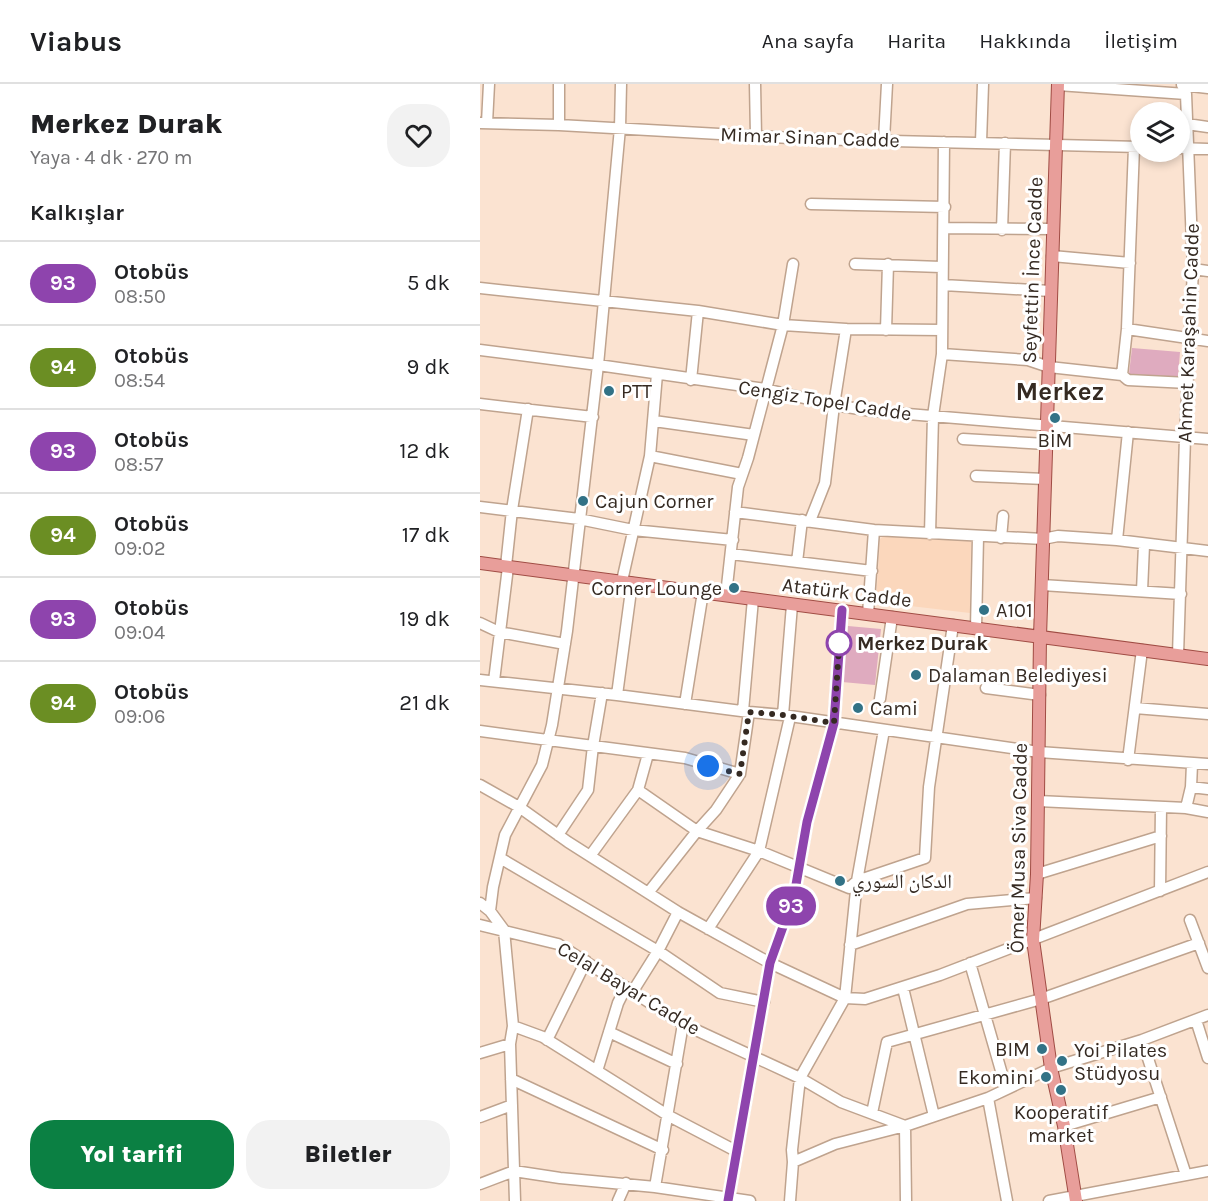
<!DOCTYPE html>
<html lang="tr">
<head>
<meta charset="utf-8">
<style>
  body { margin:0; font-family:Karla,"Noto Naskh Arabic",sans-serif; background:#f2f2f2; color:#202124; height:100vh; display:flex; flex-direction:column; font-size:22px; white-space:nowrap }
  * { box-sizing:border-box; margin:0 }
  p { font-size:20px; color:#757577 }
  .icon { flex:none; width:33px; height:33px; fill:none; stroke:currentColor; stroke-width:2; stroke-linecap:round; stroke-linejoin:round }
  .map { position:relative; flex:1; overflow:hidden }
  .side { display:flex; flex-direction:column; background:#fff; width:480px }
  .side>* { flex:none }
  .badge { padding:0 12px; border-radius:20px; font-size:21px; line-height:39px }
  .controls { position:absolute; left:650px; top:18px; display:grid; gap:12px }
  .controls a { display:grid; place-items:center; width:60px; height:60px; border-radius:50%; background:#fff; box-shadow:0 3px 9px #0003; font-size:30px }
  .you { position:absolute; width:30px; height:30px; margin:-15px; border:4px solid #fff; border-radius:50%; background:#1a73e8; box-shadow:0 0 0 9px #1a73e833 }
  .map>.badge { position:absolute; translate:-50% -50%; box-shadow:0 0 0 3px #fff }
  h2 { padding:0 30px; font-size:22px; line-height:54px }
  .round { display:grid; place-items:center; flex:none; width:63px; height:63px; border-radius:24px; background:#f2f2f2 }
  .overview { display:flex; align-items:center; justify-content:space-between; height:102px; padding:0 30px }
  h1 { font-size:28px; font-weight:800; line-height:45px }
  .cta { display:flex; gap:12px; margin-top:auto; padding:12px 30px }
  .cta a { flex:1; height:69px; border-radius:24px; background:#0b8043; color:#fff; font-size:24px; font-weight:800; line-height:69px; text-align:center }
  .cta a+a { background:#f2f2f2; color:#202124 }
  ul { padding:0; list-style:none }
  li { display:flex; align-items:center; gap:18px; height:84px; padding:0 30px; border-top:2px solid #e0e0e0 }
  li div { flex:1 }
  li b { display:block; font-size:22px }
  li em { font-style:normal }
  li .badge { min-width:66px; font-weight:700; text-align:center }
  header { display:flex; align-items:center; gap:36px; box-sizing:border-box; height:84px; padding:0 30px; background:#fff; border-bottom:2px solid #e0e0e0 }
  header strong { font-size:28px }
  nav { display:flex; gap:33px; margin-inline-start:auto; font-size:21px }
  main { display:flex; flex:1; min-height:0 }
  .map>svg:first-child { display:block }
</style>
</head>
<body>
<header>
<strong>Viabus</strong>
<nav><a>Ana sayfa</a><a>Harita</a><a>Hakkında</a><a>İletişim</a></nav>
</header>
<main>
<section class="side">
<div class="overview"><div><h1>Merkez Durak</h1><p>Yaya · 4 dk · 270 m</p></div><a class="round"><svg class="icon" aria-label="heart" viewBox="0 0 24 24"><path d="M12 20l-8-8c-3-5 5-10 8-4 3-6 11-1 8 4z"/></svg></a></div>
<h2>Kalkışlar</h2>
<ul>
<li><span class="badge" style="background:#8e44ad;color:#fff">93</span><div><b>Otobüs</b><p>08:50</p></div><em>5 dk</em></li>
<li><span class="badge" style="background:#6b8e23;color:#fff">94</span><div><b>Otobüs</b><p>08:54</p></div><em>9 dk</em></li>
<li><span class="badge" style="background:#8e44ad;color:#fff">93</span><div><b>Otobüs</b><p>08:57</p></div><em>12 dk</em></li>
<li><span class="badge" style="background:#6b8e23;color:#fff">94</span><div><b>Otobüs</b><p>09:02</p></div><em>17 dk</em></li>
<li><span class="badge" style="background:#8e44ad;color:#fff">93</span><div><b>Otobüs</b><p>09:04</p></div><em>19 dk</em></li>
<li><span class="badge" style="background:#6b8e23;color:#fff">94</span><div><b>Otobüs</b><p>09:06</p></div><em>21 dk</em></li>
</ul>
<div class="cta"><a>Yol tarifi</a><a>Biletler</a></div>
</section>
<div class="map">
<svg width="728" height="1117" viewBox="0 0 728 1117">
  <rect width="100%" height="100%" fill="#fbe3d1"/>
  <path fill="#fbd7bc" d="M405 451 491 457 490 529 396 518 400 455Z"/>
  <path fill="#dfabbf" d="M652 264 700 268 698 294 649 290Z
    M368 542 401 545 395 601 362 598Z"/>
  <g fill="none" stroke-linecap="round" stroke-linejoin="round">
    <defs>
      <path id="minor" d="M275 0 276 52
        M578 1 706 10
        M702 1 728 4
        M0 39 79 41 329 55 660 63
        M7 39 9 0
        M707 40 728 43
        M79 41V0
        M404 56 407 0
        M501 58 503 0
        M699 64 728 65
        M331 120 465 123
        M464 144 573 145
        M522 146 525 59
        M572 172 650 179
        M375 180 461 183
        M713 185 728 187
        M463 201 571 207
        M0 204 218 227 303 241 366 245 462 246
        M647 245 728 257
        M406 246 408 180
        M0 266 118 281 285 305 354 321 392 327 728 355
        M462 270 548 276 569 283 642 291 648 296 708 299
        M642 291 647 245 654 63
        M211 296 218 227
        M0 320 113 333
        M174 337 274 351
        M483 355 566 360
        M170 372 262 390
        M496 392 565 395
        M0 423 99 435 153 446 253 456
        M255 428 394 446 563 455 578 452 637 456 728 467
        M330 437 345 399 354 321 366 245
        M450 450 453 332 462 270 464 58
        M521 454 523 432
        M637 456 648 348
        M251 470 392 487
        M317 478 322 436
        M26 482 32 426 48 325
        M142 497 170 372 177 290
        M562 501 701 510
        M662 507 664 461
        M246 511 258 403 268 374 303 241 313 180
        M388 530 394 446
        M0 539 19 548 85 560
        M496 544 498 453
        M698 571 705 354 713 185 706 10 702 0
        M0 596 137 611 269 628 303 631 559 668 728 680
        M14 597 28 483
        M506 604 560 611
        M137 611 152 499
        M400 615 412 533
        M205 620 223 508
        M655 624 728 630
        M263 627 273 515
        M303 631 312 521
        M0 647 205 674 260 690
        M648 676 662 566
        M0 701 39 723 88 758 198 828 290 879 365 914 385 915 460 891 728 788
        M711 703 728 705
        M158 706 217 747 279 767 369 804 377 797 445 774 449 703 473 541
        M558 717 706 724 728 728
        M706 724 711 703 712 680
        M78 751 108 706 113 662 122 609
        M110 772 158 706 168 670
        M20 774 178 867 240 909 284 918
        M557 790 681 752
        M680 807 681 723
        M168 809 217 747 236 726 260 690 269 628
        M0 819 10 827
        M710 836 728 884
        M0 841 78 860 203 940 320 994 361 1018 425 1042 508 1014 571 984 662 956 728 931
        M228 845 279 767 310 633
        M370 861 487 820 556 814
        M490 879 526 1004
        M423 904 454 1032
        M153 907 178 867 198 828
        M716 936 728 974
        M33 942 63 953 189 1032 256 1067
        M129 948 197 980
        M67 956 106 877
        M662 956 706 1091
        M0 969 30 960
        M117 987 138 919 146 903
        M31 995 183 1066
        M508 1014 527 1117
        M392 1029 407 958 561 915 719 859
        M0 1033 32 1021
        M584 1042 681 1013
        M313 1078 312 1066 320 994 365 914 377 797 404 646
        M0 1100 34 1087 80 1094 175 1103 270 1117
        M175 1103 203 940
        M35 1117 30 960 33 942 24 846 10 827 13 803 25 751 62 681 72 641 87 547 118 281 140 44 141 0
        M138 1117 146 1099
        M248 1117 290 879 314 812 327 738 354 639 362 526
        M310 1117 313 1078 355 1060 425 1042 426 1117
        M569 1117 728 1087"/>
      <path id="major" d="M578 0 560 553 557 790 553 856 571 984 584 1042 596 1117
        M0 479 728 575"/>
    </defs>
    <use href="#minor" stroke="#bfa38e" stroke-width="13"/>
    <use href="#major" stroke="#a04c44" stroke-width="14"/>
    <use href="#minor" stroke="#fff" stroke-width="10"/>
    <use href="#major" stroke="#e89e9a" stroke-width="12"/>
  </g>
  <g fill="none" stroke-linecap="round" stroke-linejoin="round">
    <defs>
      <path id="line" d="M248 1117 290 879 314 812 327 738 354 639 362 526"/>
    </defs>
    <use href="#line" stroke="#fff" stroke-width="14"/>
    <use href="#line" stroke="#8e44ad" stroke-width="9"/>
    <path stroke="#352a22" stroke-width="6" stroke-dasharray="0 10.8" d="M228 682 260 690 269 628 303 631 354 639 360 549 359 559"/>
  </g>
  <g fill="#327286" stroke="#fff" stroke-width="2">
    <circle cx="129" cy="307" r="6"/>
    <circle cx="575" cy="334" r="6"/>
    <circle cx="103" cy="417" r="6"/>
    <circle cx="254" cy="504" r="6"/>
    <circle cx="504" cy="526" r="6"/>
    <circle cx="436" cy="591" r="6"/>
    <circle cx="378" cy="624" r="6"/>
    <circle cx="360" cy="797" r="6"/>
    <circle cx="562" cy="965" r="6"/>
    <circle cx="582" cy="977" r="6"/>
    <circle cx="566" cy="993" r="6"/>
    <circle cx="581" cy="1006" r="6"/>
  </g>
  <circle fill="#fff" stroke="#8e44ad" stroke-width="3" cx="359" cy="559" r="12"/>
  <g text-anchor="middle" stroke-width="6" stroke-linejoin="round" paint-order="stroke">
    <g font-size="20" fill="#352a22" stroke="#fff">
      <text transform="translate(330 53) rotate(2)" y="7">Mimar Sinan Cadde</text>
      <text transform="translate(552 186) rotate(-88)" y="7">Seyfettin İnce Cadde</text>
      <text transform="translate(708 249) rotate(-88)" y="7">Ahmet Karaşahin Cadde</text>
      <text transform="translate(345 316) rotate(9)" y="7">Cengiz Topel Cadde</text>
      <text transform="translate(367 508) rotate(7)" y="7">Atatürk Cadde</text>
      <text transform="translate(538 764) rotate(-89)" y="7">Ömer Musa Siva Cadde</text>
      <text transform="translate(149 904) rotate(31)" y="7">Celal Bayar Cadde</text>
    </g>
    <g font-size="20" fill="#352a22" stroke="#fff" text-anchor="start">
      <text x="141" y="314">PTT</text>
      <text x="575" y="363" text-anchor="middle">BİM</text>
      <text x="115" y="424">Cajun Corner</text>
      <text x="242" y="511" text-anchor="end">Corner Lounge</text>
      <text x="516" y="533">A101</text>
      <text x="448" y="598">Dalaman Belediyesi</text>
      <text x="390" y="631">Cami</text>
      <text x="372" y="804">الدكان السوري</text>
      <text x="550" y="972" text-anchor="end">BIM</text>
      <text x="594" y="973">Yoi Pilates<tspan x="594" dy="23">Stüdyosu</tspan></text>
      <text x="554" y="1000" text-anchor="end">Ekomini</text>
      <text x="581" y="1035" text-anchor="middle">Kooperatif<tspan x="581" dy="23">market</tspan></text>
    </g>
    <g font-size="20" font-weight="bold" fill="#352a22" stroke="#fff" text-anchor="start">
      <text x="377" y="566">Merkez Durak</text>
    </g>
    <g font-size="26" font-weight="bold" fill="#352a22" stroke="#fff">
      <text x="580" y="316">Merkez</text>
    </g>
  </g>
</svg>
<div class="controls">
<a><svg class="icon" aria-label="layers" viewBox="0 0 24 24"><path d="M12 4l9 5-9 5-9-5zM3 14l9 5 9-5"/></svg></a>
</div>
<div class="you" style="left:228px;top:682px"></div>
<b class="badge" style="left:311px;top:822px;background:#8e44ad;color:#fff">93</b>
</div>
</main>
</body>
</html>
